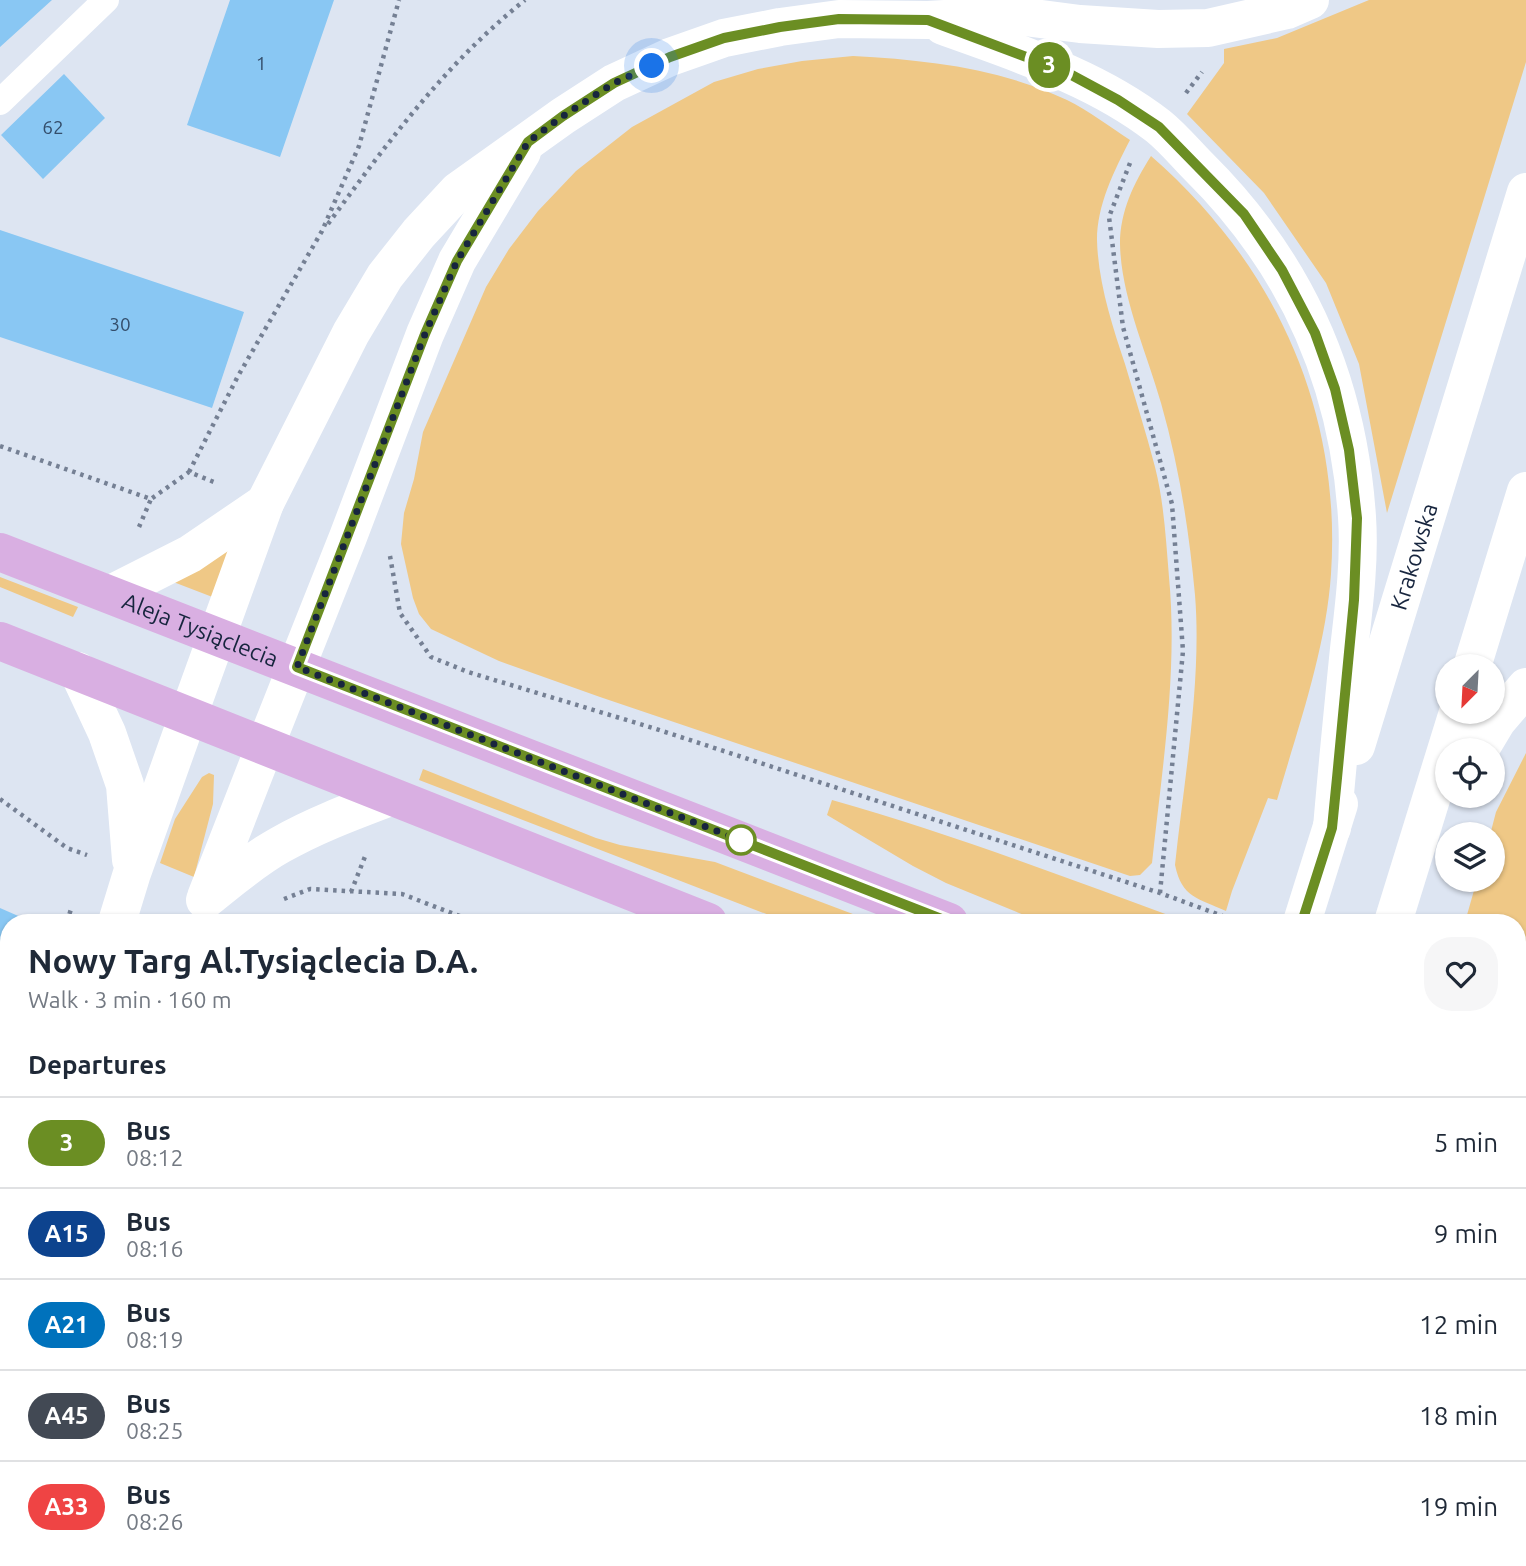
<!DOCTYPE html>
<html lang="en">
<head>
<meta charset="utf-8">
<style>
  body { margin:0; font-family:Ubuntu,sans-serif; background:#f6f6f7; color:#1f2937; height:100vh; display:flex; flex-direction:column; font-size:26px; white-space:nowrap }
  * { box-sizing:border-box; margin:0 }
  p { font-size:23px; color:#747a83 }
  .icon { flex:none; width:38px; height:38px; fill:none; stroke:currentColor; stroke-width:2; stroke-linecap:round; stroke-linejoin:round }
  .map { position:relative; flex:1; overflow:hidden }
  .side { position:absolute; left:0px; top:914px; width:1526px; height:653px; display:flex; flex-direction:column; background:#fff; border-radius:28px 28px 0 0; box-shadow:0 2px 5px #0004 }
  .side>* { flex:none }
  .badge { padding:0 14px; border-radius:23px; font-size:24px; line-height:46px }
  .needle { width:46px; rotate:204deg }
  .controls { position:absolute; left:1435px; top:654px; display:grid; gap:14px }
  .controls a { display:grid; place-items:center; width:70px; height:70px; border-radius:50%; background:#fff; box-shadow:0 2px 5px #0004; font-size:35px }
  .you { position:absolute; width:35px; height:35px; margin:-18px; border:5px solid #fff; border-radius:50%; background:#1a73e8; box-shadow:0 0 0 10px #1a73e833 }
  .map>.badge { position:absolute; translate:-50% -50%; box-shadow:0 0 0 4px #fff }
  h2 { padding:0 28px; font-size:26px; line-height:63px }
  .round { display:grid; place-items:center; flex:none; width:74px; height:74px; border-radius:28px; background:#f6f6f7 }
  .head { display:flex; align-items:center; justify-content:space-between; height:119px; padding:0 28px }
  h1 { font-size:33px; font-weight:700; line-height:52px }
  ul { padding:0; list-style:none }
  li { display:flex; align-items:center; gap:21px; height:91px; padding:0 28px; border-top:2px solid #e0e1e3 }
  li div { flex:1 }
  li b { display:block; font-size:26px }
  li em { font-style:normal }
  li .badge { min-width:77px; font-weight:700; text-align:center }
  .map>svg:first-child { display:block }
</style>
</head>
<body>
<div class="map">
<svg width="1526" height="1566" viewBox="0 0 1526 1566">
  <rect width="100%" height="100%" fill="#dde5f2"/>
  <path fill="#efc886" d="M1369 0H1526V62L1387 513 1359 364 1326 283 1264 193 1187 114 1224 63V49L1277 38Z
    M853 56C927 60 999 68 1067 100 1089 111 1110 127 1130 140 1114 171 1097 205 1097 240 1098 282 1112 325 1125 364 1135 398 1146 432 1155 467 1164 502 1166 541 1169 577 1178 672 1162 769 1152 863L1140 875 1130 876 600 697 499 661 431 629 419 614 413 598 401 544 404 513 414 479 423 432 486 287 509 249 538 211 576 171 632 127 714 82 758 69 802 61Z
    M1151 156C1274 263 1342 409 1331 574 1326 649 1298 728 1277 800L1268 798 1232 891 1226 911C1198 898 1182 898 1175 865 1184 780 1202 680 1195 595 1189 530 1179 466 1161 403 1147 353 1121 297 1120 244 1120 211 1134 183 1151 156Z
    M237 538 215 598 163 578Z
    M0 577 78 607 73 617 0 587Z
    M1526 753V945L1517 954V922H1465L1477 880H1493V835H1490L1496 812Z
    M423 769 596 838 620 845 715 862 874 922H787L419 780Z
    M209 773 214 775 213 804 194 877 160 863 175 819 202 777Z
    M832 800C952 834 1070 879 1187 922H1041L946 883 913 866 827 815Z
    M1517 1056 1526 1060V1121L1517 1117Z
    M1517 1190 1526 1194V1229L1517 1225Z
    M820 1558H1017L1014 1566H817Z"/>
  <path fill="#89c7f3" d="M0 0H52L0 47Z
    M230 0H334L280 157 187 125Z
    M64 74 105 118 43 179 1 135Z
    M0 230 244 312 212 408 0 337Z
    M0 908 32 922H9V994L0 1014Z
    M295 1558H758L755 1566H292Z"/>
  <g fill="none" stroke-linecap="round" stroke-linejoin="round">
    <path stroke="#758094" stroke-width="4.5" stroke-dasharray="3.5 5" stroke-linecap="butt" d="M1186 93 1202 72
      M1130 163 1109 217 1123 327 1172 504 1183 651 1160 893
      M328 224C388 142 445 64 525 0
      M0 446 151 499 189 472 214 482
      M189 472 238 376 322 231 359 146 399 0
      M139 527 151 499
      M390 556 400 613 431 657 468 672 653 728 1160 893 1239 922
      M0 799 67 848 87 855
      M351 892 366 854
      M284 899 310 889 402 894 475 922
      M67 922 71 909
      M1517 974 1526 965
      M1517 1032 1526 1037
      M0 1097 9 1075
      M1517 1380 1526 1384
      M1343 1566 1346 1558"/>
    <path stroke="#fff" stroke-width="26" d="M0 102 106 0
      M0 1302 9 1304
      M169 1566 170 1558
      M625 1566 628 1558
      M777 1566 780 1558"/>
    <path stroke="#fff" stroke-width="38" d="M78 671 107 733 125 785 131 860
      M206 897 265 746
      M205 900C229 881 253 860 280 845 315 825 353 811 390 797
      M117 922 132 873 188 716
      M0 1485 9 1427
      M51 1566V1558"/>
    <g stroke="#fff" stroke-width="38">
      <path d="M943 26C1017 53 1095 77 1158 126 1173 138 1186 154 1199 167 1296 263 1348 381 1357 517 1360 560 1354 606 1349 649 1343 709 1337 768 1332 828"/>
      <path d="M111 594 190 554 265 503"/>
      <path d="M1472 667 1526 491"/>
      <path d="M188 716 265 503 351 333 385 276 419 233 458 191 563 116 614 83 670 57 724 38 780 27 839 19 928 20 1010 15 1080 24 1158 29 1208 28 1287 10 1310 0"/>
      <path d="M265 746 348 537 425 334 457 261 522 152"/>
      <path id="s1" d="M1356 746 1526 192"/>
      <path d="M1479 751 1497 721 1526 687"/>
      <path d="M1302 922 1339 804"/>
      <path d="M1393 922 1458 712"/>
      <path d="M1099 1566 1102 1558"/>
      <path d="M1193 1566 1196 1558"/>
    </g>
    <g stroke="#d9afe2" stroke-width="38">
      <path id="s2" d="M0 552 949 922"/>
      <path d="M0 641 708 922"/>
      <path d="M1517 1159 1526 1163"/>
      <path d="M1517 1257 1526 1261"/>
    </g>
  </g>
  <g fill="none" stroke-linecap="round" stroke-linejoin="round">
    <defs>
      <path id="line" d="M949 922 297 667 425 334 457 261 528 142 563 116 614 83 670 57 724 38 780 27 839 19 928 20 1066 72 1118 100 1159 127 1244 214 1282 270 1315 333 1335 389 1349 450 1357 518 1354 600 1337 778 1332 828 1302 922"/>
    </defs>
    <use href="#line" stroke="#fff" stroke-width="16"/>
    <use href="#line" stroke="#6b8e23" stroke-width="10"/>
    <path stroke="#17253e" stroke-width="7" stroke-dasharray="0 12.6" d="M652 66 614 83 563 116 528 142 457 261 425 334 297 667 750 844 741 840"/>
  </g>
  <circle fill="#fff" stroke="#6b8e23" stroke-width="3.5" cx="741" cy="840" r="14"/>
  <g text-anchor="middle" stroke-width="7" stroke-linejoin="round" paint-order="stroke">
    <g font-size="19" fill="#344e6b">
      <text x="261" y="70">1</text>
      <text x="53" y="134">62</text>
      <text x="120" y="331">30</text>
    </g>
    <g font-size="23" fill="#17253e" stroke="#fff">
      <text dy="8" stroke="none"><textPath href="#s1" startOffset="198">Krakowska</textPath></text>
      <text dy="8" stroke="none"><textPath href="#s2" startOffset="215">Aleja Tysiąclecia</textPath></text>
    </g>
  </g>
</svg>
<div class="controls">
<a><svg class="needle" viewBox="-14 -14 28 28"><path d="M0-13l5 13h-10z" fill="#e53935"/><path d="M0 13l5-13h-10z" fill="#747a83"/></svg></a>
<a><svg class="icon" aria-label="locate" viewBox="0 0 24 24"><circle cx="12" cy="12" r="6"/><path d="M12 2v4M12 18v4M2 12h4M18 12h4"/></svg></a>
<a><svg class="icon" aria-label="layers" viewBox="0 0 24 24"><path d="M12 4l9 5-9 5-9-5zM3 14l9 5 9-5"/></svg></a>
</div>
<div class="you" style="left:652px;top:66px"></div>
<b class="badge" style="left:1049px;top:65px;background:#6b8e23;color:#fff">3</b>
<section class="side">
<div class="head"><div><h1>Nowy Targ Al.Tysiąclecia D.A.</h1><p>Walk · 3 min · 160 m</p></div><a class="round"><svg class="icon" aria-label="heart" viewBox="0 0 24 24"><path d="M12 20l-8-8c-3-5 5-10 8-4 3-6 11-1 8 4z"/></svg></a></div>
<h2>Departures</h2>
<ul>
<li><span class="badge" style="background:#6b8e23;color:#fff">3</span><div><b>Bus</b><p>08:12</p></div><em>5 min</em></li>
<li><span class="badge" style="background:#0d438e;color:#fff">A15</span><div><b>Bus</b><p>08:16</p></div><em>9 min</em></li>
<li><span class="badge" style="background:#0072bc;color:#fff">A21</span><div><b>Bus</b><p>08:19</p></div><em>12 min</em></li>
<li><span class="badge" style="background:#424954;color:#fff">A45</span><div><b>Bus</b><p>08:25</p></div><em>18 min</em></li>
<li><span class="badge" style="background:#ef4444;color:#fff">A33</span><div><b>Bus</b><p>08:26</p></div><em>19 min</em></li>
</ul>
</section>
</div>
</body>
</html>
